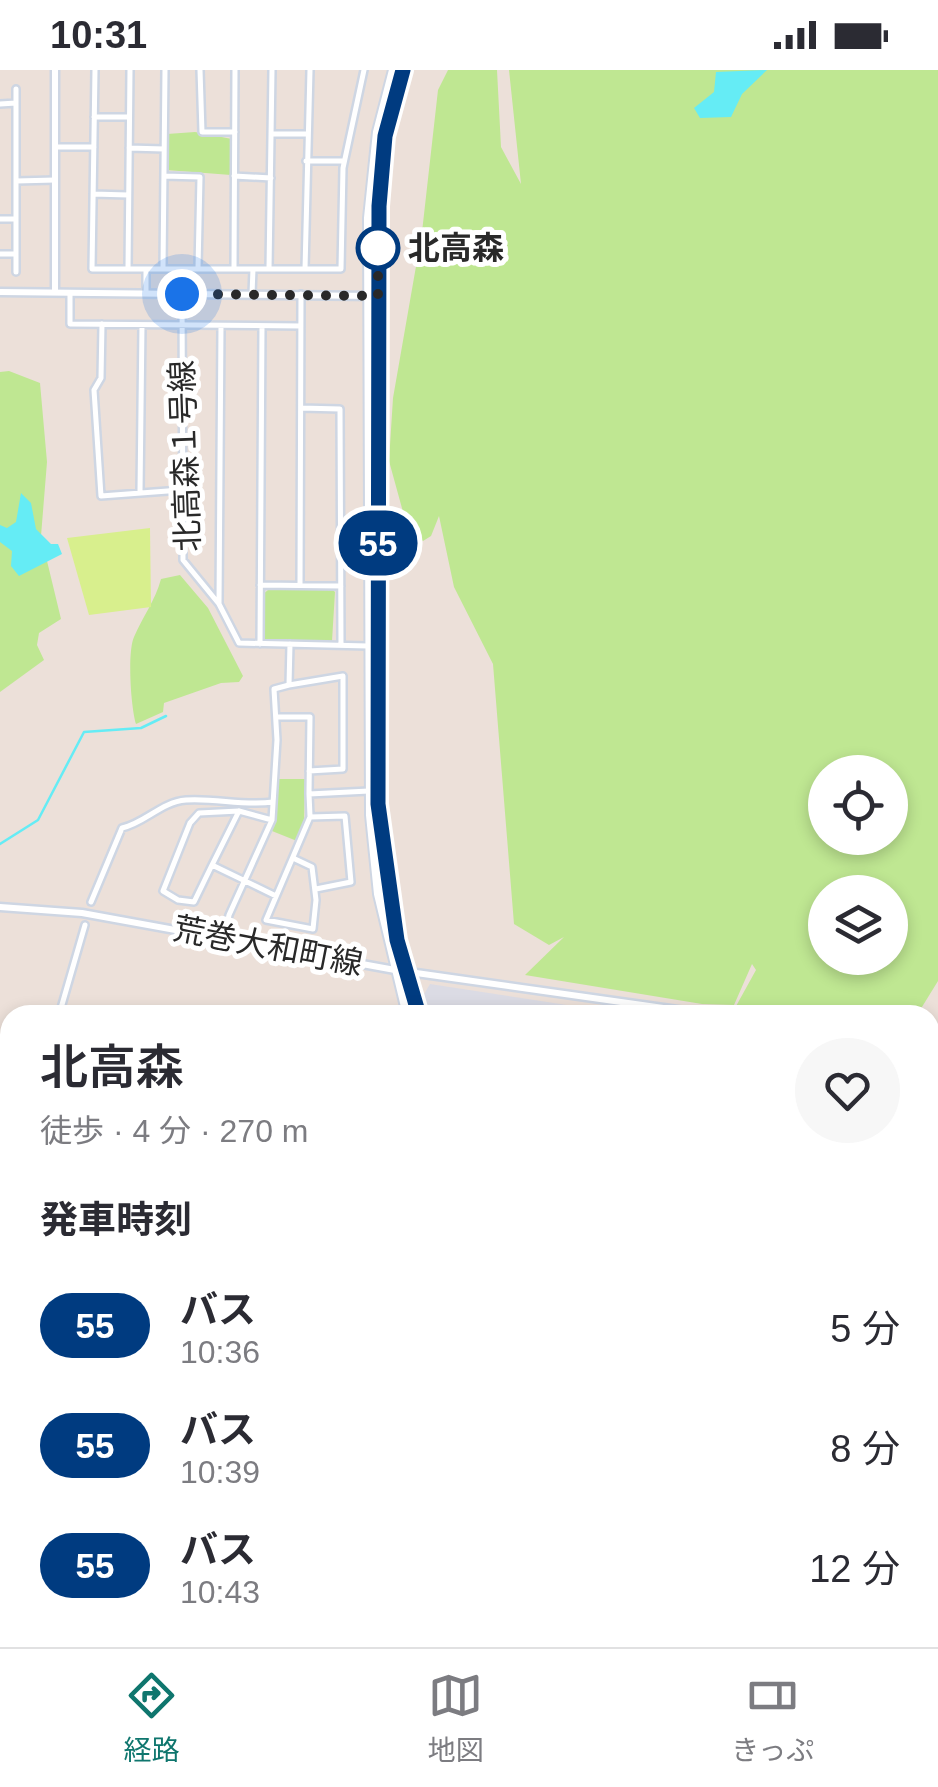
<!DOCTYPE html>
<html lang="ja">
<head>
<meta charset="utf-8">
<style>
  body { margin:0; font-family:Arial,"Noto Sans JP",sans-serif; background:#f7f7f7; color:#2b2b33; height:100vh; display:flex; flex-direction:column; font-size:38px; white-space:nowrap }
  * { box-sizing:border-box; margin:0 }
  p { font-size:32px; color:#7c7c81 }
  .icon { flex:none; width:55px; height:55px; fill:none; stroke:currentColor; stroke-width:2; stroke-linecap:round; stroke-linejoin:round }
  .map { position:relative; flex:1; overflow:hidden }
  .panel { position:absolute; left:0px; top:935px; width:940px; height:642px; display:flex; flex-direction:column; background:#fff; border-radius:30px 30px 0 0; box-shadow:0 5px 15px #0003 }
  .panel>* { flex:none }
  .badge { padding:0 20px; border-radius:32px; font-size:35px; line-height:65px }
  .fabs { position:absolute; left:808px; top:685px; display:grid; gap:20px }
  .fabs a { display:grid; place-items:center; width:100px; height:100px; border-radius:50%; background:#fff; box-shadow:0 5px 15px #0003; font-size:50px }
  .you { position:absolute; width:50px; height:50px; margin:-25px; border:8px solid #fff; border-radius:50%; background:#1a73e8; box-shadow:0 0 0 15px #1a73e833 }
  .map>.badge { position:absolute; translate:-50% -50%; box-shadow:0 0 0 5px #fff }
  h2 { padding:0 40px; font-size:38px; line-height:90px }
  .round { display:grid; place-items:center; flex:none; width:105px; height:105px; border-radius:52px; background:#f7f7f7 }
  .summary { display:flex; align-items:center; justify-content:space-between; height:170px; padding:0 40px }
  h1 { font-size:48px; font-weight:600; line-height:75px }
  ul { padding:0; list-style:none }
  li { display:flex; align-items:center; gap:30px; height:120px; padding:0 40px }
  li div { flex:1 }
  li b { display:block; font-size:38px }
  li em { font-style:normal }
  li .badge { min-width:110px; font-weight:700; text-align:center }
  .status { display:flex; justify-content:space-between; align-items:center; height:70px; padding:0 50px; background:#fff; direction:ltr }
  .status svg { height:28px; fill:currentColor }
  .menu { display:flex; justify-content:space-around; align-items:center; height:140px; border-top:2px solid #e1e1e2; background:#fff; font-size:28px; color:#7c7c81 }
  .menu a { display:grid; justify-items:center; gap:5px }
  .menu .current { color:#0f766e }
  .map>svg:first-child { display:block }
</style>
</head>
<body>
<div class="status"><b>10:31</b><svg viewBox="0 0 49 12"><path d="M0 12V9h3v3zM5 12V6h3v6zM10 12V3h3v9zM15 12V0h3v12zM26 1h20v11H26zM47 4h2v5h-2z"/></svg></div>
<div class="map">
<svg width="938" height="1577" viewBox="0 0 938 1577">
  <rect width="100%" height="100%" fill="#ece0d9"/>
  <path fill="#dbdbe4" d="M430 914 567 935 568 945H427L423 926Z
    M930 993 938 996V1233L930 1232Z"/>
  <path fill="#bfe792" fill-rule="evenodd" d="M448 0H497L501 77 521 114 509 0H938V911L917 945H789L735 938 756 900 752 894 734 935 702 934 525 905 564 867 549 875 514 854 493 594 454 517 439 446 431 466 423 471 408 460 389 391 393 328 422 162 438 20ZM825 702H890V730L895 736 892 746 890 739V768H825ZM825 822H890V888H825Z
    M195 62 232 69 231 105 166 100 167 64Z
    M9 301 40 313 47 392 41 466 61 549 39 563 37 575 44 590 0 622V302Z
    M180 505 208 538 243 606 239 612 221 613 164 633 163 642 136 654C131 637 127 583 134 567 143 546 155 531 161 509Z
    M332 519 335 522 332 571 266 572 262 568V525L268 520Z
    M277 709H305L304 753 297 771 272 761Z
    M930 1256 938 1257V1360L930 1362Z"/>
  <path fill="#d8ef8d" d="M150 458 151 537 89 545 67 468Z"/>
  <path fill="#65ecf5" d="M767 0 742 24 731 47 700 48 694 38 714 22 716 2Z
    M21 423 31 433 36 459 51 474H58L62 484 19 506 11 496 12 481 0 472V455L7 458 16 452Z"/>
  <g fill="none" stroke-linecap="round" stroke-linejoin="round">
    <path stroke="#65ecf5" stroke-width="2.5" d="M0 774 38 750 84 662 141 658 166 646
      M0 1371 10 1385
      M0 1442 10 1433
      M0 1451 10 1474
      M85 1568 98 1577"/>
    <path stroke="#65ecf5" stroke-width="11" d="M144 1568H158
      M109 1577 125 1568"/>
    <defs>
      <path id="minor" d="M95 0 92 199H341L343 98 364 0
        M200 0 202 62H235
        M16 19V202
        M0 34 16 33
        M94 47H129
        M271 64H306
        M55 77H94
        M129 78 164 79
        M306 91H343
        M164 106 200 107 198 198
        M234 106 271 108
        M16 111 55 110
        M93 124 128 125
        M0 149H16
        M0 184H16
        M128 199 130 0
        M163 199 165 0
        M234 199 235 0
        M269 199 272 0
        M305 199 310 0
        M70 223V254L301 256
        M146 223V199
        M182 224 183 490 219 534 239 573 368 576
        M252 224 253 199
        M102 254 101 308 94 320 101 426 181 420
        M301 338 340 339 341 575
        M140 421 142 255
        M260 515 341 516
        M300 515 301 224
        M219 533 221 256
        M260 574 262 256
        M289 615 343 606V699L309 701
        M277 647H310L309 724 369 721
        M309 724 310 746
        M295 789 312 797 316 830 313 859 266 850 310 747 345 746 351 812 316 819
        M212 795 239 741
        M276 826 212 795 194 832 178 830 163 821 190 753 199 743 239 741 272 750 277 670 274 619 289 615 290 574
        M91 832 122 758C145 753 161 732 186 730 216 728 243 736 273 732
        M224 869 229 845 272 750
        M59 945 85 855
        M10 1117 5 1141 10 1188
        M930 1437 938 1442
        M930 1504 938 1491
        M138 1568 143 1577
        M321 1568 329 1577
        M440 1568 441 1577
        M524 1568 525 1577
        M750 1568 763 1576
        M332 1577 345 1568
        M622 1577V1568
        M717 1577 723 1568
        M803 1577 809 1568
        M844 1577 850 1568
        M885 1577 891 1568"/>
      <path id="tertiary" d="M0 222 377 226
        M55 222V0
        M0 837 82 843 395 900 713 945
        M930 983 938 986
        M930 1241 938 1242
        M930 1249H938
        M930 1369 938 1368
        M191 1577 209 1568
        M927 1577 938 1560"/>
      <path id="secondary" d="M393 0 377 62 368 148 370 745 378 824 407 945
        M403 0 385 67 379 136C375 245 378 354 378 463 377 637 370 775 419 945
        M567 1568V1577
        M579 1568 580 1577"/>
    </defs>
    <use href="#minor" stroke="#ced6e3" stroke-width="10"/>
    <use href="#tertiary" stroke="#ced6e3" stroke-width="11"/>
    <use href="#secondary" stroke="#ced6e3" stroke-width="12"/>
    <use href="#minor" stroke="#fff" stroke-width="5"/>
    <use href="#tertiary" stroke="#fff" stroke-width="6"/>
    <use href="#secondary" stroke="#fff" stroke-width="8"/>
  </g>
  <g fill="none" stroke-linecap="round" stroke-linejoin="round">
    <defs>
      <path id="line" d="M403 0 385 66 379 136 378 734 397 870 419 945"/>
    </defs>
    <use href="#line" stroke="#fff" stroke-width="22"/>
    <use href="#line" stroke="#003b80" stroke-width="15"/>
    <path stroke="#292929" stroke-width="10" stroke-dasharray="0 18" d="M182 224 378 226V169V178"/>
  </g>
  <circle fill="#fff" stroke="#003b80" stroke-width="5" cx="378" cy="178" r="20"/>
  <g text-anchor="middle" stroke-width="10" stroke-linejoin="round" paint-order="stroke">
    <g font-size="32" font-weight="bold" fill="#292929" stroke="#fff" text-anchor="start">
      <text x="408" y="189">北高森</text>
    </g>
    <g font-size="32" fill="#292929" stroke="#fff">
      <text transform="translate(185 386) rotate(-92)" y="11">北高森１号線</text>
      <text transform="translate(268 876) rotate(11)" y="11">荒巻大和町線</text>
    </g>
  </g>
</svg>
<div class="fabs">
<a><svg class="icon" aria-label="locate" viewBox="0 0 24 24"><circle cx="12" cy="12" r="6"/><path d="M12 2v4M12 18v4M2 12h4M18 12h4"/></svg></a>
<a><svg class="icon" aria-label="layers" viewBox="0 0 24 24"><path d="M12 4l9 5-9 5-9-5zM3 14l9 5 9-5"/></svg></a>
</div>
<div class="you" style="left:182px;top:224px"></div>
<b class="badge" style="left:378px;top:473px;background:#003b80;color:#fff">55</b>
<section class="panel">
<div class="summary"><div><h1>北高森</h1><p>徒歩 · 4 分 · 270 m</p></div><a class="round"><svg class="icon" aria-label="heart" viewBox="0 0 24 24"><path d="M12 20l-8-8c-3-5 5-10 8-4 3-6 11-1 8 4z"/></svg></a></div>
<h2>発車時刻</h2>
<ul>
<li><span class="badge" style="background:#003b80;color:#fff">55</span><div><b>バス</b><p>10:36</p></div><em>5 分</em></li>
<li><span class="badge" style="background:#003b80;color:#fff">55</span><div><b>バス</b><p>10:39</p></div><em>8 分</em></li>
<li><span class="badge" style="background:#003b80;color:#fff">55</span><div><b>バス</b><p>10:43</p></div><em>12 分</em></li>
</ul>
</section>
</div>
<nav class="menu">
<a class="current"><svg class="icon" aria-label="directions" viewBox="0 0 24 24"><path d="M12 3l9 9-9 9-9-9zM9 14v-3h6M13 9l2 2-2 2"/></svg>経路</a>
<a><svg class="icon" aria-label="map" viewBox="0 0 24 24"><path d="M3 6l6-2 6 2 6-2v14l-6 2-6-2-6 2zM9 4v14M15 6v14"/></svg>地図</a>
<a><svg class="icon" aria-label="tickets" viewBox="0 0 24 24"><path d="M3 7h18v10H3zM15 7v10"/></svg>きっぷ</a>
</nav>
</body>
</html>
